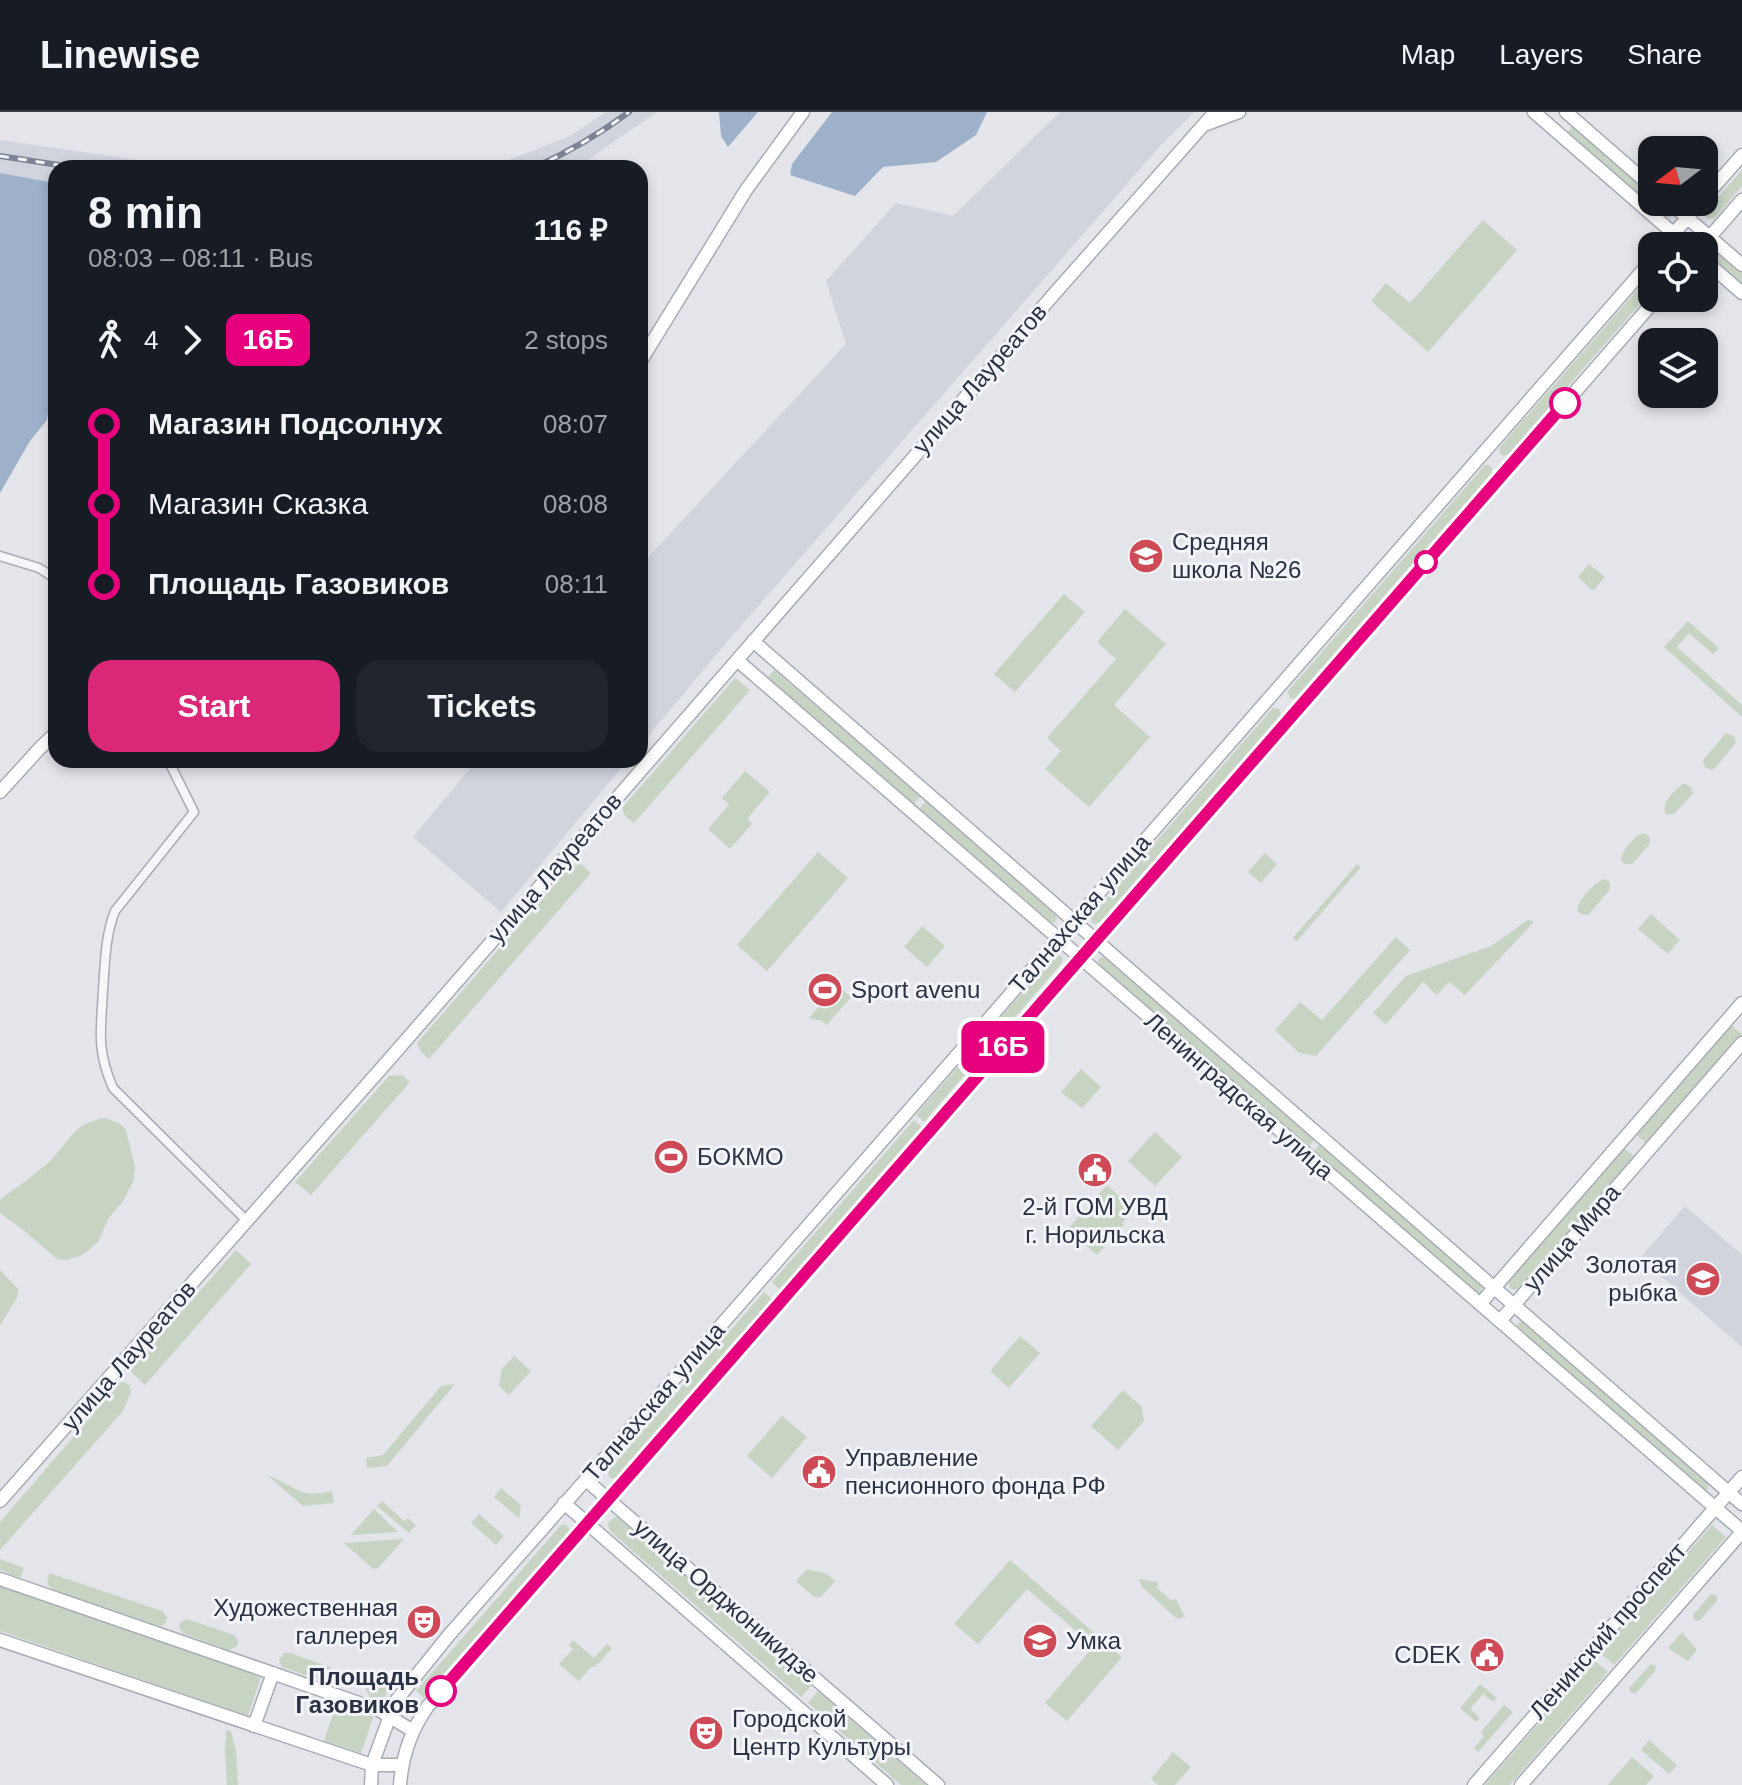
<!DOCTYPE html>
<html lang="en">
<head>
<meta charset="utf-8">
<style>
  body { margin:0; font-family:Arial,sans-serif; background:#20242c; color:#f1f3f6; height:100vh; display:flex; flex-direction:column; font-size:30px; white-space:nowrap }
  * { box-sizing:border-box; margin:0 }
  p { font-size:26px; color:#9ea1a6 }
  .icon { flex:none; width:44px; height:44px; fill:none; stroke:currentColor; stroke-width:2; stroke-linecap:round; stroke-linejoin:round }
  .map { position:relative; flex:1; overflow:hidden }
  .side { position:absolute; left:48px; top:48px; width:600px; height:608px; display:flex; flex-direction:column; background:#171b24; border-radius:24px; box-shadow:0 4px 12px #0003 }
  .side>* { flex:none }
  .badge { padding:0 16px; border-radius:12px; font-size:28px; line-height:52px }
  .needle { width:52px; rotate:254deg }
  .buttons { position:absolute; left:1638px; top:24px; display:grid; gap:16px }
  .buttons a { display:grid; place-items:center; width:80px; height:80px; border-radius:16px; background:#171b24; box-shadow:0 4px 12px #0003; font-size:40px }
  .map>.badge { position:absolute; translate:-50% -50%; box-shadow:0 0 0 4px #fff }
  .legs { display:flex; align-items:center; gap:12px; height:88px; padding:0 40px; font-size:26px }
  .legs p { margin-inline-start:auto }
  .headline { display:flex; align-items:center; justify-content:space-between; height:136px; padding:0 40px }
  h1 { font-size:44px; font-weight:700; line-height:60px }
  .primary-button { display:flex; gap:16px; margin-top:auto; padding:16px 40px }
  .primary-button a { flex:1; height:92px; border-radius:24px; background:#db2777; color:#fff; font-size:32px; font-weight:700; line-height:92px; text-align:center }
  .primary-button a+a { background:#20242c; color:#f1f3f6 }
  ul { padding:0 40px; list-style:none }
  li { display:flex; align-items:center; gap:28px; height:80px; font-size:30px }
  li i { display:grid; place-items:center; width:12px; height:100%; margin:0 10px; background:currentColor }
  li i::after { content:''; width:20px; height:20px; margin:-10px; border:6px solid; border-radius:50%; background:#171b24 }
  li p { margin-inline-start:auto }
  li:first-child i { background:linear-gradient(#0000 50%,currentColor 0) }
  li:last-child i { background:linear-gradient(currentColor 50%,#0000 0) }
  header { display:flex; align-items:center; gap:48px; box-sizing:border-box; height:112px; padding:0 40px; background:#171b24; border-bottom:2px solid #363941 }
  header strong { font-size:38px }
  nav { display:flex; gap:44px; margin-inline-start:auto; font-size:28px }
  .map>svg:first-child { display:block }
</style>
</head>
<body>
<header>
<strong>Linewise</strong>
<nav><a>Map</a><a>Layers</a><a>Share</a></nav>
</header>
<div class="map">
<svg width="1742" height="1673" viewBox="0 0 1742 1673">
  <rect width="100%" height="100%" fill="#e3e5eb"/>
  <path fill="#d1d4dd" d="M606 0H657L576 56H475L509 48 570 24Z
    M1060 0H1194L1161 33 726 531 640 634V454L846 232 826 169 896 91 953 104Z
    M0 28 194 56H56V71L0 61Z
    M477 648H628L501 800 413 725Z
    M1685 1094 1742 1143V1235L1640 1146Z"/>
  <path fill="#c7d4c4" d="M1574 13 1652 80V90H1664L1673 99 1671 105 1667 106 1663 104 1567 21Z
    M1742 58V74L1715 106 1708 107 1705 104V100Z
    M1483 108 1517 138 1428 240 1371 189 1386 171 1410 191Z
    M1715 142H1720L1742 161V176L1712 147Z
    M1652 161V178L1509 342 1504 344 1500 342 1499 336Z
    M1485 353H1489L1492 356 1491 362 1297 585 1293 587 1289 585 1288 579Z
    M1589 452 1605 465 1593 479 1578 465Z
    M1064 482 1085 500 1015 580 994 562Z
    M1125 497 1166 532 1114 593 1150 625 1089 695 1045 657 1061 639 1047 626 1116 547 1097 530Z
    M1688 509 1719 536 1713 542 1689 521 1677 535 1742 593V605L1664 535Z
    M774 558 921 684 913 693 767 567Z
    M735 566 750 578 634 711 625 704 622 696Z
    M1273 596 1279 597 1281 601 1280 605 1100 810 1096 812 1092 811 1091 804Z
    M1726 621 1734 624 1736 630 1734 633 1716 655 1712 658 1706 656 1703 652 1704 647Z
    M745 659 770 680 747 707 752 712 730 737 708 717 729 693 722 686Z
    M1683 672H1686L1691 675 1693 681 1691 684 1674 702H1666C1660 691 1674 679 1683 672Z
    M926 689 1055 802 1057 806 1055 810 1049 811 918 698Z
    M1643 721 1649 724 1650 730 1649 733 1632 752H1624L1621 748C1622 738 1634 724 1643 721Z
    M818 740 848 766 767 859 737 833Z
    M1265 741 1277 752 1261 771 1248 760Z
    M581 752 591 761 429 947 421 940 417 931 571 754Z
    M1357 752 1361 755 1297 829 1293 826Z
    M1604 767 1610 770 1609 779 1588 803 1580 802 1577 798C1579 787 1594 771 1604 767Z
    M1651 802 1680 828 1668 842 1638 817Z
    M1528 808 1534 810 1465 883 1449 870 1437 883 1423 870 1386 912 1373 901 1406 864 1491 834Z
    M922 814 945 834 927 855 904 835Z
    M1396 825 1410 838 1316 944 1299 941 1275 918 1300 890 1322 908Z
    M1055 843H1059L1063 846 1061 852 924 1010 916 1003Z
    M1101 845 1108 846 1315 1027 1308 1036 1100 854 1098 848Z
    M837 873 851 885 827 913 822 909 809 906Z
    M1731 913 1742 922 1647 1032 1635 1022Z
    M1081 957 1101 975 1082 996 1061 980Z
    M402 963 410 970 311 1083 295 1070 389 964Z
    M105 1006 119 1011 126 1018 135 1055 134 1068 123 1089 108 1107 98 1130 91 1136 80 1144 66 1148 57 1147 22 1117 0 1101V1088C17 1074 36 1063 51 1048 70 1028 74 1011 105 1006Z
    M914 1008 922 1015 780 1178 772 1170Z
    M1155 1020 1182 1045 1155 1074 1128 1049Z
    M1320 1032 1480 1171 1482 1176 1481 1180 1477 1182 1313 1040Z
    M1623 1035 1635 1045 1520 1176 1515 1178 1510 1176 1508 1169Z
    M1107 1073 1134 1098 1122 1111 1124 1113 1097 1143 1068 1117Z
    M236 1138 251 1152 145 1273 130 1259Z
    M0 1158 18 1177 17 1186 0 1213Z
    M764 1180 772 1187 617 1365 613 1367 609 1365 608 1359Z
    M1523 1209 1709 1370 1708 1377 1703 1379 1516 1215 1519 1210Z
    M1020 1224 1040 1241 1009 1276 990 1259Z
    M514 1244 531 1259 509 1283 499 1274 501 1258Z
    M125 1270 130 1274 131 1280 123 1299 0 1438V1410L120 1271Z
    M455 1272 387 1354 367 1356 366 1346 383 1343 441 1274Z
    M1123 1278 1142 1295 1144 1309 1118 1338 1091 1314Z
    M782 1304 807 1325 772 1366 747 1344Z
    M267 1363C297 1374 297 1387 332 1379L334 1391 303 1394Z
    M501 1376 521 1393 519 1406 494 1385Z
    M382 1389 404 1409 408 1406 416 1413 409 1421 377 1394Z
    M374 1397 398 1420 351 1423Z
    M479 1402 504 1424 496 1433 471 1411Z
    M617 1405 812 1573 801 1585 611 1420 609 1417 608 1411 613 1406Z
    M565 1412 569 1416V1420L424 1586 416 1579 561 1413Z
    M1712 1413 1726 1425 1614 1553 1600 1541Z
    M404 1427 378 1456 373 1457 344 1431Z
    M0 1447 24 1456 20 1466 0 1458Z
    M1010 1448 1122 1545 1067 1609 1045 1591 1094 1534 1027 1477 978 1532 954 1512Z
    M807 1457 827 1462 835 1469 821 1485H814L796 1469Z
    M49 1461 162 1499 167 1505 166 1510 162 1514 157 1513 57 1480 50 1475 47 1471Z
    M1139 1467 1158 1470 1157 1476 1171 1488 1176 1487 1185 1505 1177 1507 1142 1475Z
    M0 1475 261 1565 248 1604 0 1519Z
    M1714 1482 1717 1485V1489L1699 1509 1694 1508 1693 1503 1710 1483Z
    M187 1507 234 1523 238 1529 237 1534 229 1538 182 1521 179 1513 182 1509Z
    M1682 1520 1697 1538 1688 1549 1668 1536Z
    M573 1528 594 1546 607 1532 612 1536 595 1555 592 1554 579 1569 559 1552 573 1537 569 1533Z
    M284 1541H290L330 1555 333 1560 332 1566 325 1570 282 1555 279 1548Z
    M1594 1548 1608 1560 1510 1673H1485Z
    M1651 1552 1656 1554 1655 1559 1636 1581H1631L1629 1576Z
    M368 1569 390 1576 382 1589 370 1585 366 1578Z
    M1480 1572 1497 1586 1493 1590 1483 1582 1470 1597 1480 1606 1476 1610 1460 1596Z
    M818 1579 926 1673H901L808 1591Z
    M337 1591 374 1603 361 1641 324 1629Z
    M1504 1593 1513 1600 1478 1640 1474 1636 1484 1624 1481 1620Z
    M226 1618 231 1619 236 1639 238 1673H227L225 1640Z
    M1649 1628 1677 1653 1669 1662 1641 1638Z
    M1173 1640 1191 1655 1175 1673H1158L1151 1667Z
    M1632 1645 1654 1664 1646 1673H1608Z"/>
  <path fill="#9eb1ca" d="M719 0H758L728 35 721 24Z
    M832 0H987L976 23 936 50 883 55 855 84 790 63 792 52Z
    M0 61 56 71V289L49 295 47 308 30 329 0 381Z"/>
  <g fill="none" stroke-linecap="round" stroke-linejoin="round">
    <defs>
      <path id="street" d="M0 444 39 456 56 467
        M168 648 194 700 115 799C105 824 105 852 103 878 101 918 96 937 113 976L247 1109"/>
      <path id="secondary" d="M1534 0 1688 134
        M1566 0 1652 75
        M1207 12 1239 0
        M1704 86 1742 43
        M1669 90 1742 153
        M1663 134 1701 90
        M1702 134 1742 88
        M1704 148 1742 181
        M640 250 746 78 803 0
        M753 529 1742 1392
        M737 548 1742 1419
        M0 680 40 636 56 621
        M1480 1192 1742 891
        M1500 1209 1742 931
        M586 1368 938 1673
        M0 1389 386 951 921 337 1054 182 1215 0
        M564 1391 887 1673
        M0 1467 379 1598 413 1619
        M0 1528 360 1649 372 1653H401
        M254 1614 273 1561
        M371 1673 372 1653 395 1590 449 1523 626 1322 1652 148
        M400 1673C402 1644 411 1618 428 1594L1657 186
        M1474 1673 1742 1365
        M1521 1673 1742 1420"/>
    </defs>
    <use href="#street" stroke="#a8acb5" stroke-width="11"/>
    <use href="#secondary" stroke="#a8acb5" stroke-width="15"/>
    <use href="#street" stroke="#f5f6f9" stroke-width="8"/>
    <use href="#secondary" stroke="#fff" stroke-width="12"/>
    <defs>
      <path id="rail" d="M0 44 78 56
        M533 56C569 40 598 23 629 0"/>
    </defs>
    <use href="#rail" stroke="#7c8494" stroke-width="6"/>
    <use href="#rail" stroke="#f2f4f8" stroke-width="3" stroke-dasharray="9" stroke-linecap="butt"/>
  </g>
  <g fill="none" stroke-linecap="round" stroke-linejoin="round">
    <defs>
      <path id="line-1" d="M441 1579 1565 291"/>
    </defs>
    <use href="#line-1" stroke="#fff" stroke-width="18"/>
    <use href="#line-1" stroke="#e6007e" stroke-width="12"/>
  </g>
  <defs>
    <symbol id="school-disc" viewBox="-11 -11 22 22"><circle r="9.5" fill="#cd4a56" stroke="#f2f4f8"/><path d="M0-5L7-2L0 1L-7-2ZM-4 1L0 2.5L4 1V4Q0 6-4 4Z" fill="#fff"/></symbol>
    <symbol id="stadium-disc" viewBox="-11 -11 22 22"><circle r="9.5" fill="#cd4a56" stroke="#f2f4f8"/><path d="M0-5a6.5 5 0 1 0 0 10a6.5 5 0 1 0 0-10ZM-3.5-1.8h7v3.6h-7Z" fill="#fff"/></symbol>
    <symbol id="civic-disc" viewBox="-11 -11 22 22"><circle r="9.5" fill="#cd4a56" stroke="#f2f4f8"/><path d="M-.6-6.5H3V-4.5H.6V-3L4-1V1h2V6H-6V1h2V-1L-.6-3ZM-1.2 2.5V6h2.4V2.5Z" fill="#fff"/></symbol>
    <symbol id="theatre-disc" viewBox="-11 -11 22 22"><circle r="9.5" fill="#cd4a56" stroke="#f2f4f8"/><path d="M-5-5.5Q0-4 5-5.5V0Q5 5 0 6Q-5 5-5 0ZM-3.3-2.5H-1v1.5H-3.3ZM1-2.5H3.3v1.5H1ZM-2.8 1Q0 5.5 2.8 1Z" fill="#fff"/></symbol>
  </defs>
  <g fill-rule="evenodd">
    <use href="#school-disc" x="1126" y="424" width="40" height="40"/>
    <use href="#stadium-disc" x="805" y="858" width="40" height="40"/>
    <use href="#stadium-disc" x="651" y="1025" width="40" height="40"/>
    <use href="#civic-disc" x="1075" y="1038" width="40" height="40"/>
    <use href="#school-disc" x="1683" y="1147" width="40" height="40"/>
    <use href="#civic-disc" x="799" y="1340" width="40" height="40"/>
    <use href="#theatre-disc" x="404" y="1490" width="40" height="40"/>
    <use href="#school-disc" x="1020" y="1509" width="40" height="40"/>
    <use href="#civic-disc" x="1467" y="1523" width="40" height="40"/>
    <use href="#theatre-disc" x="686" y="1601" width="40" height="40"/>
  </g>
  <g fill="#fff" stroke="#e6007e" stroke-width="4">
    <circle cx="1565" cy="291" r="14"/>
    <circle cx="1426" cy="450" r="10"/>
    <circle cx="441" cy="1579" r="14"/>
  </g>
  <g text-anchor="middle" stroke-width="6" stroke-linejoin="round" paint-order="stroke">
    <g font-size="24" fill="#2a3243" stroke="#f2f4f8">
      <text transform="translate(980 267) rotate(-49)" y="8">улица Лауреатов</text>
      <text transform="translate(555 756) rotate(-49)" y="8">улица Лауреатов</text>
      <text transform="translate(1080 802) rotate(-49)" y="8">Талнахская улица</text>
      <text transform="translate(1239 984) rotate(41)" y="8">Ленинградская улица</text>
      <text transform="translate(1572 1126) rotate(-49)" y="8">улица Мира</text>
      <text transform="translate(129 1244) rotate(-49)" y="8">улица Лауреатов</text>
      <text transform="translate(654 1290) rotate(-49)" y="8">Талнахская улица</text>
      <text transform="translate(726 1489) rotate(41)" y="8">улица Орджоникидзе</text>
      <text transform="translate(1608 1519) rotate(-49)" y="8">Ленинский проспект</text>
    </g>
    <g font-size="24" fill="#2a3243" stroke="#f2f4f8" text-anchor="start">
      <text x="1172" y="438">Средняя<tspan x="1172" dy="28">школа №26</tspan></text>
      <text x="851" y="886">Sport avenu</text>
      <text x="697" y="1053">БОКМО</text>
      <text x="1095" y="1103" text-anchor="middle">2-й ГОМ УВД<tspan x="1095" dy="28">г. Норильска</tspan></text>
      <text x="1677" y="1161" text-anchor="end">Золотая<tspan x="1677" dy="28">рыбка</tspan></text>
      <text x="845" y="1354">Управление<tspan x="845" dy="28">пенсионного фонда РФ</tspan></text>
      <text x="398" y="1504" text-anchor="end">Художественная<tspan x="398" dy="28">галлерея</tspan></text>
      <text x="1066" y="1537">Умка</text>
      <text x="1461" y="1551" text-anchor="end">CDEK</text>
      <text x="732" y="1615">Городской<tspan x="732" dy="28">Центр Культуры</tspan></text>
    </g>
    <g font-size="24" font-weight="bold" fill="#2a3243" stroke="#f2f4f8" text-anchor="end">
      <text x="419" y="1573">Площадь<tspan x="419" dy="28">Газовиков</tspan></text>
    </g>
  </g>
</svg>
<div class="buttons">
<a><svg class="needle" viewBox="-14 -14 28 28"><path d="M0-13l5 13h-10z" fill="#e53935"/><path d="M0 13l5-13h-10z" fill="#9ea1a6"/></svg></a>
<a><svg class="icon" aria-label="locate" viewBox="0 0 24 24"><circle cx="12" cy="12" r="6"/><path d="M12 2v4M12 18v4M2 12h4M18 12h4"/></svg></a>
<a><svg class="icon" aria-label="layers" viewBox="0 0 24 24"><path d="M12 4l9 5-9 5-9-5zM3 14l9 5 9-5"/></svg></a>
</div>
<b class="badge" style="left:1003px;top:935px;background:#e6007e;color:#fff">16Б</b>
<section class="side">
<div class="headline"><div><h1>8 min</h1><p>08:03 – 08:11 · Bus</p></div><b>116 ₽</b></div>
<div class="legs"><svg class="icon" aria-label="walk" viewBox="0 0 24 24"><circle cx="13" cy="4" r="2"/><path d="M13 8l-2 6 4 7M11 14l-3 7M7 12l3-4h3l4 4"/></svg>4<svg class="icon" aria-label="forward" viewBox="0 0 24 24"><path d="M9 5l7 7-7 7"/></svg><b class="badge" style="background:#e6007e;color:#fff">16Б</b><p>2 stops</p></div>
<ul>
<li><i style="color:#e6007e"></i><b>Магазин Подсолнух</b><p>08:07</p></li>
<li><i style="color:#e6007e"></i><span>Магазин Сказка</span><p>08:08</p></li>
<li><i style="color:#e6007e"></i><b>Площадь Газовиков</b><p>08:11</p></li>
</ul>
<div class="primary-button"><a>Start</a><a>Tickets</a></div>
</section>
</div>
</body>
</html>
